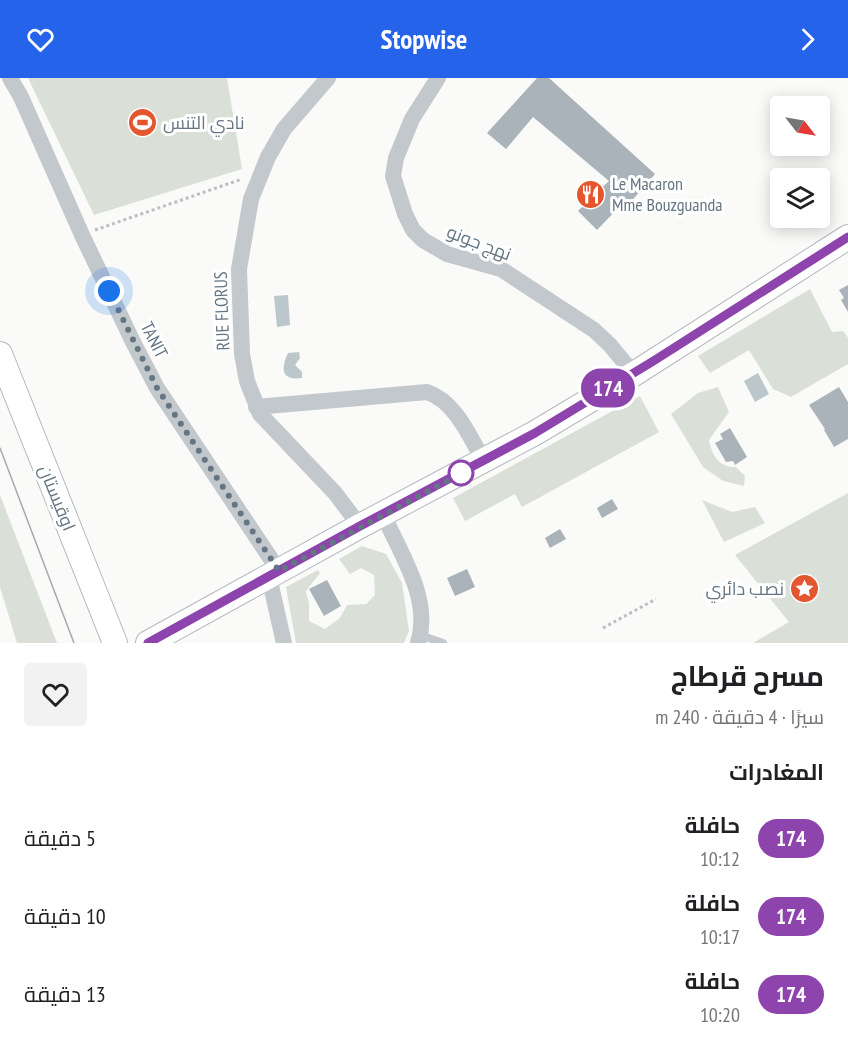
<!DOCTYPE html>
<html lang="ar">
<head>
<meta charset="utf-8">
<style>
  body { margin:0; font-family:"PT Sans Narrow",Cairo,sans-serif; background:#f2f2f2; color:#202124; direction:rtl; height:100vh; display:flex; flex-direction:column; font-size:22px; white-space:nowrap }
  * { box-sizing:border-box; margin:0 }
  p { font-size:20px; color:#757577 }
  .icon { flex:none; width:33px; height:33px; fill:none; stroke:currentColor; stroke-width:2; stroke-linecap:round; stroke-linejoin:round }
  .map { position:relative; height:565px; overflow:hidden; direction:ltr }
  .details { display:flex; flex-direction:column; background:#fff; flex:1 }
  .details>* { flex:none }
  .badge { padding:0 12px; border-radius:20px; font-size:21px; line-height:39px }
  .needle { width:39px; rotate:121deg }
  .buttons { position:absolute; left:770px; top:18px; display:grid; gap:12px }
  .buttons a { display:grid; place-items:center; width:60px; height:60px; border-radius:6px; background:#fff; box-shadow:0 3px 15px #0003; font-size:30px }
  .you { position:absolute; width:30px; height:30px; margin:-15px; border:4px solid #fff; border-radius:50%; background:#1a73e8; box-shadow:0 0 0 9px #1a73e833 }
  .map>.badge { position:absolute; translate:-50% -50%; box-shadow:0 0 0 3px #fff }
  h2 { padding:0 24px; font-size:22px; line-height:54px }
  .round { display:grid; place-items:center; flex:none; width:63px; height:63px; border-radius:6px; background:#f2f2f2 }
  .overview { display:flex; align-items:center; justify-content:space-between; height:102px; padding:0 24px }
  h1 { font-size:28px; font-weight:700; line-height:45px }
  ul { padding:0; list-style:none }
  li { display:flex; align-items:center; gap:18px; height:78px; padding:0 24px }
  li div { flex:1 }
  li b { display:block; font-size:22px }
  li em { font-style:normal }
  li .badge { min-width:66px; font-weight:700; text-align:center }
  header { display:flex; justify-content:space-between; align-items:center; height:78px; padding:0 24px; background:#2563eb; color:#fff; font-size:27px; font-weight:700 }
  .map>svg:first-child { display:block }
</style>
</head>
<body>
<header><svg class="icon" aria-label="forward" viewBox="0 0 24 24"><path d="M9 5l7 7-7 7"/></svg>Stopwise<svg class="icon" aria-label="heart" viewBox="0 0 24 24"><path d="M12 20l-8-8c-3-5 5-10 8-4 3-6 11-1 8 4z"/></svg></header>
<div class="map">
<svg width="848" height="565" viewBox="0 0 848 565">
  <rect width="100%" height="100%" fill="#fafaf8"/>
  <path fill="#dadfd7" d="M28 0H227L242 91 94 137Z
    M810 211 832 254 843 253 848 260V286L791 319 773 311 749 272 710 295 698 278Z
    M718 309 729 334 709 362C712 377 719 390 736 389L745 398 744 408 723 403 703 389 671 336 698 315Z
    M640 318 659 354 522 429 515 416 465 443 453 420Z
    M848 415V565H753L789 544 735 477Z
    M0 417 57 565H17L0 509Z
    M702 422 732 434 755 429 765 445 724 464Z
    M362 468 386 476 402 505 409 553 404 565H296L286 509 318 492 320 495 306 513 309 525V543L325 551 340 540 347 527 366 526 375 517 374 497 361 490 350 496 339 481Z"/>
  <path fill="#bbc7cb" d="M288 217 290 247 277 249 274 218Z
    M299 274 300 280 295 287 302 294V300C282 303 280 292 288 275Z
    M758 295 769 316 755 324 744 303Z"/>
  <path fill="#aab3b9" d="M537 0H549L655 96 629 126 625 123 597 152 578 133 609 103 533 39 506 71 487 55Z
    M848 207V234L841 222 844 220 839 212Z
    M839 309 848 324V361L834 369 824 352 825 351 809 327Z
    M730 350 747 379 735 387 733 383 726 384 715 365 723 361 720 356Z
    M612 421 618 431 602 440 597 430Z
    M560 451 566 461 550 470 545 460Z
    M467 491 475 509 455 518 447 500Z
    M327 502 341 528 324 538 309 511Z"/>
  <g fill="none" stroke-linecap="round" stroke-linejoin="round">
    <defs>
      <path id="secondary" d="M0 276 115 565
        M148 565 360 448 535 355 637 294 848 159"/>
    </defs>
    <use href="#secondary" stroke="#b3babf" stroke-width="26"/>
    <path stroke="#bbbfc2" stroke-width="3" stroke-dasharray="3 3" stroke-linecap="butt" d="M95 152 242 101
      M603 550 656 521"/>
    <path stroke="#c3c8cc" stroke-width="8" d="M420 557 443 565"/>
    <path stroke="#c3c8cc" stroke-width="16" d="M10 0 21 19 82 157 133 264 157 310 279 493
      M328 0 284 51 268 79 251 121 239 191 242 276 247 303 260 336 335 415 360 448
      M438 0 412 41 396 80 393 98 405 136 413 152 423 162 447 176 501 191 594 252 610 267 633 295
      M256 329 427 314C456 324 469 358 484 383
      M383 436C400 475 432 521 418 565
      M269 499 284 565"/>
    <use href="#secondary" stroke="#fff" stroke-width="24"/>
    <path stroke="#a2aab0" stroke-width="1.5" d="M0 370 74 565"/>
  </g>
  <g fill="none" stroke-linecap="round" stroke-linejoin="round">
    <defs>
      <path id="line" d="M148 565 360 448 535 355 655 282 848 159"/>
    </defs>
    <use href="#line" stroke="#fff" stroke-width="14"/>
    <use href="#line" stroke="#8e44ad" stroke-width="9"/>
    <path stroke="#657683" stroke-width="6" stroke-dasharray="0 10.8" d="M109 213 157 310 279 493 464 394 461 395"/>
  </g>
  <defs>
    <symbol id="stadium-disc" viewBox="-11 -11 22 22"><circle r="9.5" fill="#e4572e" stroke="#fff"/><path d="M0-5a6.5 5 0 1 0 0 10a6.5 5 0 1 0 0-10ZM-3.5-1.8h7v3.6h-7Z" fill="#fff"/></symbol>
    <symbol id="restaurant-disc" viewBox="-11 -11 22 22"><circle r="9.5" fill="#e4572e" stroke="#fff"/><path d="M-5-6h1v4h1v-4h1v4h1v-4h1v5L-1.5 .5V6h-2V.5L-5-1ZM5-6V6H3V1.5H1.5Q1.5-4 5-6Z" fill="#fff"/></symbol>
    <symbol id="sight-disc" viewBox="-11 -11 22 22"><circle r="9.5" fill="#e4572e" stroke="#fff"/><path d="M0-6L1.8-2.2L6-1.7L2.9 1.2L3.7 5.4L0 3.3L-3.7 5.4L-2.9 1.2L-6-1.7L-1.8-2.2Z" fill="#fff"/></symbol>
  </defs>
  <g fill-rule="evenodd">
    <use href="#stadium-disc" x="126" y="28" width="33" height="33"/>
    <use href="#restaurant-disc" x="574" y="100" width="33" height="33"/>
    <use href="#sight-disc" x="788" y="494" width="33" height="33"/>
  </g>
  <circle fill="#fff" stroke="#8e44ad" stroke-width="3" cx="461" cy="395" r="12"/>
  <g text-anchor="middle" stroke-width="6" stroke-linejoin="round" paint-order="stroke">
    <g font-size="18" fill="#657683" stroke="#fff" text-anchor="start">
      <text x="163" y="51">نادي التنس</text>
      <text x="612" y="112">Le Macaron<tspan x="612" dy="21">Mme Bouzguanda</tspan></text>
      <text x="784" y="517" text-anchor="end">نصب دائري</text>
    </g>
    <g font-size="18" fill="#657683" stroke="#fff">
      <text transform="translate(479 165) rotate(21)" y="6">نهج جونو</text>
      <text transform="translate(222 233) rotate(-92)" y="6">RUE FLORUS</text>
      <text transform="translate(154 262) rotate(63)" y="6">TANIT</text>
      <text transform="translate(57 420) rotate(68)" y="6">اوقيستان</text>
    </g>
  </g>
</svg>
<div class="buttons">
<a><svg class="needle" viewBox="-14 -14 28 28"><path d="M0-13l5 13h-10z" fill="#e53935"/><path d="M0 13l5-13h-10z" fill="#757577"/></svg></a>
<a><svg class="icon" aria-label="layers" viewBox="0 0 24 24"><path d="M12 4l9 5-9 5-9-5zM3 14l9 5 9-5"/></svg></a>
</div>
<div class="you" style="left:109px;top:213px"></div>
<b class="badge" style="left:608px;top:310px;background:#8e44ad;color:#fff">174</b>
</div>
<section class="details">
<div class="overview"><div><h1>مسرح قرطاج</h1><p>سيرًا · 4 دقيقة · 240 m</p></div><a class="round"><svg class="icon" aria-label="heart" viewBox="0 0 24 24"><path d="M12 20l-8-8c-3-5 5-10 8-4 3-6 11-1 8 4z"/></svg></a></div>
<h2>المغادرات</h2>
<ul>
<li><span class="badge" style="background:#8e44ad;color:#fff">174</span><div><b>حافلة</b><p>10:12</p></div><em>5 دقيقة</em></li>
<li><span class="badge" style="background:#8e44ad;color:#fff">174</span><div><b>حافلة</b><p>10:17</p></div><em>10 دقيقة</em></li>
<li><span class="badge" style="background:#8e44ad;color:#fff">174</span><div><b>حافلة</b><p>10:20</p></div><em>13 دقيقة</em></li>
</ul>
</section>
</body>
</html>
